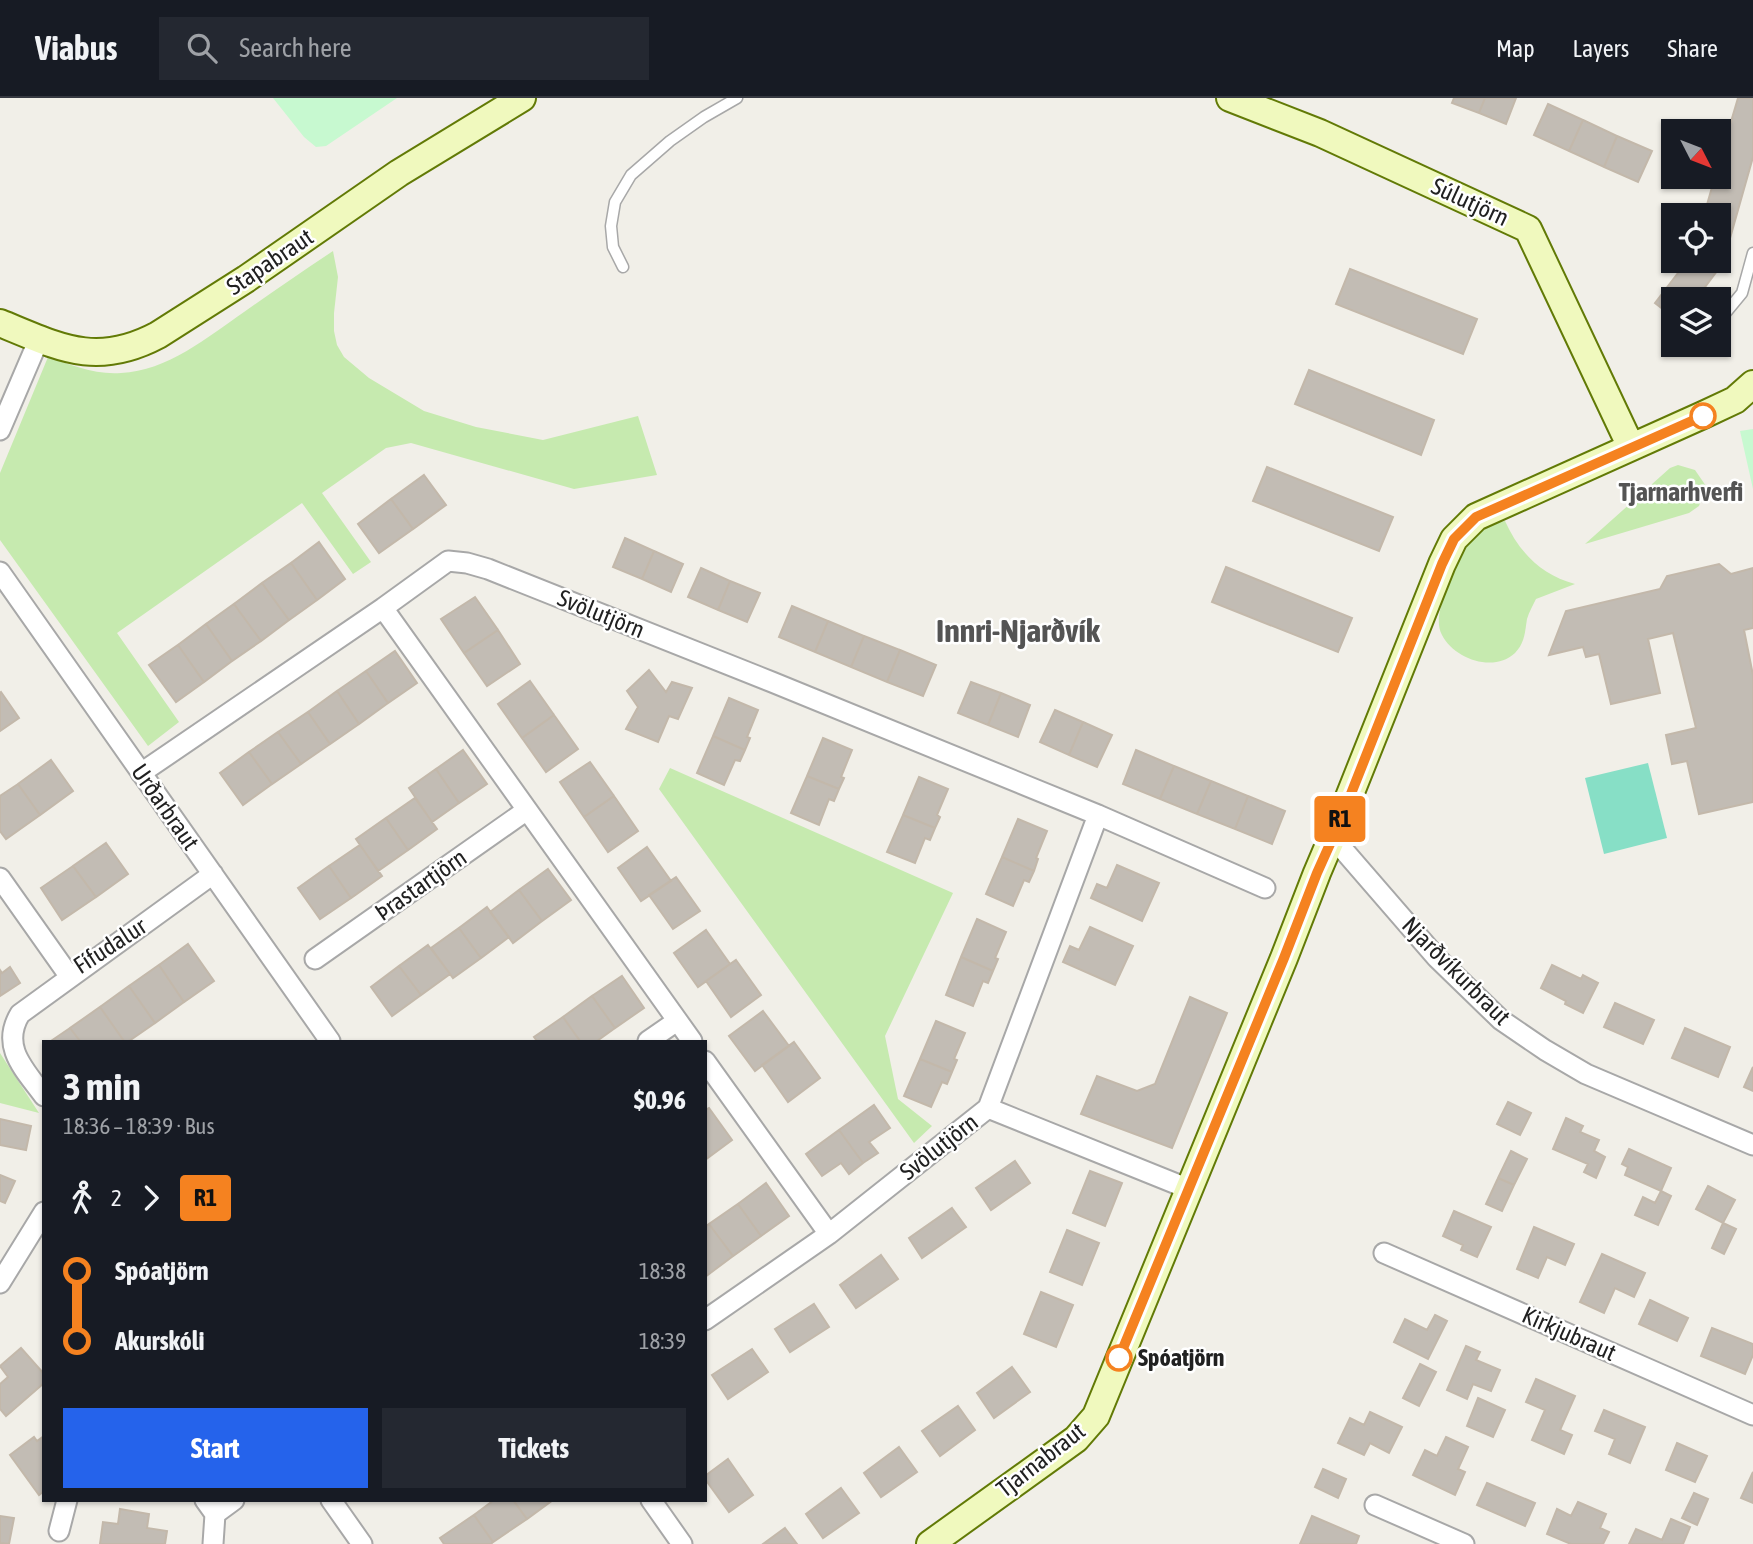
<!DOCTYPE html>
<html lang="en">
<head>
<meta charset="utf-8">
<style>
  body { margin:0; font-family:"Asap Condensed",sans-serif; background:#242831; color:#f1f3f6; height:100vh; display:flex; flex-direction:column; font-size:26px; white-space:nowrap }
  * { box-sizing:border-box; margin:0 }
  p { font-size:23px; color:#9ea1a6 }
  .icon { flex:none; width:38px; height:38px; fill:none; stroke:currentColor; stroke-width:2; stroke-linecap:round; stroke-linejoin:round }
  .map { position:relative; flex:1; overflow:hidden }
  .panel { position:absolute; left:42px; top:942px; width:665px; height:462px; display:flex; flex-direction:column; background:#171b24; border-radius:0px; box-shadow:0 2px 5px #0004 }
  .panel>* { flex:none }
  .badge { padding:0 14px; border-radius:5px; font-size:24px; line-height:46px }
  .needle { width:46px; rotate:132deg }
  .controls { position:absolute; left:1661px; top:21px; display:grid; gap:14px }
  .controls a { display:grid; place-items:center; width:70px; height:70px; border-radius:0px; background:#171b24; box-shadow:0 2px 5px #0004; font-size:35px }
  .map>.badge { position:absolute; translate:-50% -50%; box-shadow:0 0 0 4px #fff }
  .legs { display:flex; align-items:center; gap:10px; height:77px; padding:0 21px; font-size:23px }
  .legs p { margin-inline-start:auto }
  .headline { display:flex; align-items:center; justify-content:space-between; height:119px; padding:0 21px }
  h1 { font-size:38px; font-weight:700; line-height:52px }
  .primary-button { display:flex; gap:14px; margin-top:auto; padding:14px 21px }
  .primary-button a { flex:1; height:80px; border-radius:0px; background:#2563eb; color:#fff; font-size:28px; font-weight:700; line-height:80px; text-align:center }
  .primary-button a+a { background:#242831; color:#f1f3f6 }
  ul { padding:0 21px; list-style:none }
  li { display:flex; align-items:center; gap:24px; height:70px; font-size:26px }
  li i { display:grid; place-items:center; width:10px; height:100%; margin:0 9px; background:currentColor }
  li i::after { content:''; width:18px; height:18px; margin:-9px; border:5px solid; border-radius:50%; background:#171b24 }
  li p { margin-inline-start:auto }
  li:first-child i { background:linear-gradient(#0000 50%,currentColor 0) }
  li:last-child i { background:linear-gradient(currentColor 50%,#0000 0) }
  header { display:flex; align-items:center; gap:42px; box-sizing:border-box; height:98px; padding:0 35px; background:#171b24; border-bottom:2px solid #363941 }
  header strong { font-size:33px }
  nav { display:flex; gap:38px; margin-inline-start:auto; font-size:24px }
  .search { width:490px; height:63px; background:#242831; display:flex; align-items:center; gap:18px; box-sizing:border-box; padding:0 24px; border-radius:0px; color:#9ea1a6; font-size:26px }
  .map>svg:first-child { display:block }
</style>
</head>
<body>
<header>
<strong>Viabus</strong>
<div class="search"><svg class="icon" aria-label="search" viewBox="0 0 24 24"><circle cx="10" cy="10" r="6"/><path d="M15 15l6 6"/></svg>Search here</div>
<nav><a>Map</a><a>Layers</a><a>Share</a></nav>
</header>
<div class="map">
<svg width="1753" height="1446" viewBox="0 0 1753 1446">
  <rect width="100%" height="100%" fill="#f1efe8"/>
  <path fill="#c6eaaf" d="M333 153 338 179 334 215V233L337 247 344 259 369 280 424 313 476 329 543 342 638 318 657 377 574 391 411 345 386 350 322 395 371 464 353 476 302 405 117 535 179 624 148 648 0 442V375L48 259C71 267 95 277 121 275 167 273 208 239 244 214 274 193 303 173 333 153Z
    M1678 367 1695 372 1706 388 1699 408 1689 415 1585 446 1670 370Z
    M1505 423C1519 454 1541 477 1575 486L1536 501C1533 507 1529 514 1527 521 1525 533 1525 545 1515 555 1494 575 1454 561 1442 537 1435 524 1441 508 1445 495 1451 470 1462 435 1489 426 1494 424 1500 424 1505 423Z
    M670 670 953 795 885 938 898 1001 932 1028 914 1045 659 691Z
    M0 955 39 1015 0 1005Z"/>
  <path fill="#c7f9d0" d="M273 0H397L326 48 316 49 304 39Z
    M1753 331V391L1740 333Z"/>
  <path fill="#87dfc6" d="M1648 665 1667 740 1604 756 1585 680Z"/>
  <path fill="#c2bcb4" stroke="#c3b8aa" stroke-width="2" d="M1454 0H1485L1479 15 1452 5Z
    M1485 0H1516L1506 26 1479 15Z
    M1738 0H1753V59L1723 165 1696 201H1673V219L1655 205 1685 166 1688 163H1718V117H1704L1715 79H1718V68Z
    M1548 6 1583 22 1569 53 1534 37Z
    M1583 22 1617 38 1604 69 1569 53Z
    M1617 38 1652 53 1638 84 1604 69Z
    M1350 171 1477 221 1463 256 1336 206Z
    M1309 272 1434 322 1421 357 1295 306Z
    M1267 369 1393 419 1379 453 1253 403Z
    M424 377 446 407 413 431 391 401Z
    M391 401 413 431 379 455 358 426Z
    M625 440 654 453 642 481 613 469Z
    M319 444 345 481 317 502 291 465Z
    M654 453 683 466 671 494 642 481Z
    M291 465 317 502 289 522 262 485Z
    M1719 466 1731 476 1753 470V530L1744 532 1753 577V704L1699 716 1687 663 1672 666 1666 637 1696 630 1673 535 1648 541 1660 595 1611 606 1599 556 1586 559 1583 549 1549 557 1566 513 1660 491 1667 478Z
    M1226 469 1352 520 1338 554 1212 504Z
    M701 470 730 483 718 512 688 499Z
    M730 483 760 495 747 524 718 512Z
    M262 485 289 522 261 543 234 506Z
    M475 499 498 532 464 555 441 521Z
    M234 506 261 543 232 563 206 526Z
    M792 508 828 523 815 554 779 539Z
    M828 523 864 538 851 569 815 554Z
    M206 526 232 563 204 584 178 547Z
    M498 532 520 566 487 588 464 555Z
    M864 538 900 552 887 584 851 569Z
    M178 547 204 584 176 604 149 567Z
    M900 552 936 567 923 598 887 584Z
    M395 553 417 585 388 605 366 573Z
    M649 572 666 594 672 584 692 590 678 621 669 618 658 644 626 631 638 609 627 593Z
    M366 573 388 605 359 626 337 593Z
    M530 583 554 617 522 640 498 606Z
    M971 584 1001 595 988 627 958 615Z
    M337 593 359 626 330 646 308 614Z
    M1 594 19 620 0 633V595Z
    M1001 595 1030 607 1018 639 988 627Z
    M729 600 758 612 747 639 750 640 745 652 713 638Z
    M1055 612 1083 624 1069 657 1040 644Z
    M308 614 330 646 301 666 278 634Z
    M554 617 578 651 546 674 522 640Z
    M1083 624 1112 637 1097 669 1069 657Z
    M278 634 301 666 272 686 249 654Z
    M713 638 745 652 740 663 735 662 724 687 697 675Z
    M823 640 852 652 841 679 844 680 839 691 807 678Z
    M463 652 487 686 459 705 436 671Z
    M1136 652 1174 668 1160 701 1123 686Z
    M249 654 272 686 243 707 220 675Z
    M51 662 73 693 40 717 18 686Z
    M590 664 614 698 584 719 560 684Z
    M1174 668 1211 683 1197 716 1160 701Z
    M436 671 459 705 432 724 409 690Z
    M807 678 839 691 834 703 829 701 819 727 791 715Z
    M919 679 948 691 937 717 940 719 935 730 903 717Z
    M1211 683 1248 698 1235 731 1197 716Z
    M18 686 40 717 6 741 0 733V698Z
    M614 698 638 733 608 754 584 719Z
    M1248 698 1285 713 1272 746 1235 731Z
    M415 700 437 731 408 752 386 720Z
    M903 717 935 730 930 742 925 740 915 765 887 754Z
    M386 720 408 752 378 773 356 741Z
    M1018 721 1047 733 1036 760 1038 761 1034 773 1002 759Z
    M106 745 128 776 96 799 73 768Z
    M360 747 382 778 351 800 329 768Z
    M647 749 671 783 641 803 618 770Z
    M1002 759 1034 773 1029 784 1024 782 1013 808 986 796Z
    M1117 767 1159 785 1142 823 1091 800 1097 786 1107 790Z
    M73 768 96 799 62 822 41 790Z
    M329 768 351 800 320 821 298 790Z
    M548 771 571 802 542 823 519 792Z
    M676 779 700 813 673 831 649 797Z
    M519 792 542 823 513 845 490 814Z
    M487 809 509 839 481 860 459 830Z
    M977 821 1006 834 995 860 998 861 993 873 961 859Z
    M1090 829 1133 848 1115 887 1063 864 1070 848 1079 852Z
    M459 830 481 860 453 880 431 850Z
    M706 832 730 866 698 889 674 855Z
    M188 846 214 883 184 904 159 867Z
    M428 847 450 876 421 897 399 868Z
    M961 859 993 873 988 885 983 883 973 908 946 897Z
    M736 862 761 897 731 919 706 883Z
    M159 867 184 904 155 925 129 888Z
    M1552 867 1581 881 1583 877 1598 885 1583 915 1565 906 1566 903 1541 890Z
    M399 868 421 897 392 918 371 889Z
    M10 869 20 885 0 898V872L2 875Z
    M622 878 644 910 615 930 592 898Z
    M129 888 155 925 129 943H124L100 909Z
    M592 898 615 930 597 943H580L563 919Z
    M1190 899 1227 915 1172 1050 1081 1016 1097 978 1137 993 1155 986Z
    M1615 905 1654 922 1643 946 1604 929Z
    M100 909 124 943H80L70 930Z
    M763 913 789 948 755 973 729 938Z
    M563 919 580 943H537L534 939Z
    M936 923 965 935 954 961 957 962 952 974 920 961Z
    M70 930 80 943H51Z
    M1685 930 1730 949 1718 979 1672 960Z
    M794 944 820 980 788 1004 762 967Z
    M920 961 952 974 947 986 942 984 931 1009 904 998Z
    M1753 969V993L1744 989Z
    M1508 1004 1531 1015 1520 1037 1497 1026Z
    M874 1007 890 1030 869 1044 878 1055 863 1065 839 1032Z
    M709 1010 732 1042 705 1062V1012Z
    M1566 1020 1583 1028 1580 1034 1599 1042 1594 1053 1605 1059 1596 1080 1584 1074 1588 1066 1553 1051Z
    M0 1021 31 1028 26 1052 0 1047Z
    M839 1032 863 1065 849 1076 841 1065 822 1078 806 1056Z
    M1629 1051 1671 1070 1661 1093 1625 1077 1628 1069 1622 1066Z
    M1511 1053 1527 1061 1514 1087 1498 1080Z
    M1015 1063 1030 1085 991 1112 976 1090Z
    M1090 1073 1122 1085 1105 1128 1073 1115Z
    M0 1077 15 1083 5 1105 0 1103Z
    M1498 1080 1514 1087 1502 1113 1486 1106Z
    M766 1085 789 1118 761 1138 738 1106Z
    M1708 1088 1735 1102 1723 1125 1696 1111Z
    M1661 1093 1671 1098 1658 1127 1635 1117 1643 1099 1655 1105Z
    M738 1106 761 1138 733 1158 709 1126Z
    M952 1110 966 1129 922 1160 909 1140Z
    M1454 1113 1491 1129 1477 1159 1461 1152 1463 1147 1443 1138Z
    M1723 1125 1736 1131 1724 1156 1712 1150Z
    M709 1126 733 1158 705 1179V1129Z
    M1534 1129 1574 1146 1565 1167 1547 1159 1538 1180 1517 1171Z
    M1067 1132 1099 1145 1082 1187 1050 1174Z
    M1602 1156 1645 1175 1634 1199 1615 1190 1604 1215 1580 1204Z
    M881 1157 898 1181 856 1210 840 1187Z
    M1041 1194 1073 1207 1056 1249 1024 1236Z
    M1650 1202 1688 1220 1677 1243 1639 1226Z
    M814 1206 829 1229 790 1254 775 1231Z
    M1435 1217 1447 1223 1428 1261 1394 1244 1405 1221 1427 1232Z
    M1712 1230 1753 1246V1257L1745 1276 1701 1258Z
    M1466 1248 1480 1254 1476 1262 1500 1272 1491 1293 1473 1286 1467 1301 1447 1292Z
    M21 1250 44 1276V1285L6 1318 0 1311V1286L8 1279 0 1268Z
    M752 1251 768 1274 728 1301 712 1277Z
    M1420 1266 1436 1274 1419 1308 1403 1300Z
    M1012 1269 1030 1294 994 1320 977 1295Z
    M1536 1281 1575 1298 1560 1332 1572 1337 1564 1356 1532 1342 1545 1312 1526 1304Z
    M1478 1300 1505 1312 1493 1339 1467 1328Z
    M958 1308 975 1332 940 1358 922 1333Z
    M1604 1312 1645 1329 1630 1365 1609 1356 1615 1341 1595 1333Z
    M1370 1314 1402 1329 1389 1355 1370 1345 1364 1357 1338 1345 1350 1320 1364 1327Z
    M44 1338V1393L39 1397 10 1357 34 1339 37 1343Z
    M1446 1339 1468 1349 1458 1371 1465 1374 1455 1397 1413 1377 1425 1352 1437 1358Z
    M1677 1345 1707 1358 1695 1384 1666 1372Z
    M899 1349 917 1374 881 1399 864 1375Z
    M728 1361 753 1397 729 1414 705 1381V1378Z
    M1323 1371 1346 1381 1338 1400 1315 1389Z
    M1753 1374V1405L1741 1400Z
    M1487 1385 1535 1405 1525 1428 1477 1407Z
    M841 1390 859 1415 823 1440 806 1416Z
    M1694 1395 1708 1401 1697 1427 1682 1420Z
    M494 1402H513L527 1421 493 1444 474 1417Z
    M513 1402H553L527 1421Z
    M1578 1404 1606 1416 1600 1430 1609 1434 1603 1446H1571L1547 1436 1557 1411 1571 1418Z
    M120 1411 149 1416 147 1430 167 1433 165 1446H100L103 1424 118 1426Z
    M474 1417 493 1444 491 1446H444L440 1440Z
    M0 1418 14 1420 9 1446 0 1445Z
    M1312 1418 1359 1438 1356 1446H1300Z
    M1671 1421 1690 1429 1683 1446H1629L1636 1431 1662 1442Z
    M785 1430 797 1446H763Z"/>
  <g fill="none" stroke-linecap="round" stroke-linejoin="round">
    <defs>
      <path id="lane" d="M623 169 613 149 611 128 615 104 631 77 670 43 704 19 737 0
        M1718 224 1742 195 1753 155"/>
      <path id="street" d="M0 332 39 241
        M0 474 330 943
        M383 510 692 943
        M141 675 383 510 448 463 467 465 488 471 772 584 1098 717
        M1332 742 1340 748 1437 860 1501 922 1545 952 1586 976 1753 1047
        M0 780 70 879
        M315 861 527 712
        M648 943 677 923
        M705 963 829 1136
        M44 998C25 972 0 949 20 916L213 776
        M988 1010 1189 1091
        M1384 1155 1753 1317
        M0 1185 44 1114
        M705 1222 829 1136 988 1010 1098 717 1265 790
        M205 1402 215 1416 213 1446
        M331 1402 362 1446
        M651 1402 682 1446
        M1375 1407 1464 1446
        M215 1416 234 1402
        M59 1433 67 1402"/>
      <path id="secondary" d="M1230 0 1320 35 1528 131 1631 349
        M0 225C59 249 96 270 158 237L246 181 399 75 522 0
        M930 1446 1076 1341 1096 1318 1284 860 1317 775 1345 709 1442 466 1454 441 1476 419 1703 317 1735 302 1753 286"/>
    </defs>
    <use href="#lane" stroke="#a8a8a8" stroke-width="13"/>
    <use href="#street" stroke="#a8a8a8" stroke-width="23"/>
    <use href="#secondary" stroke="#627a06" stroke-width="30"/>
    <use href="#lane" stroke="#fff" stroke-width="10"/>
    <use href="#street" stroke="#fff" stroke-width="19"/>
    <use href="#secondary" stroke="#f0f9be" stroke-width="26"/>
  </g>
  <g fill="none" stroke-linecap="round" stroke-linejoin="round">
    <defs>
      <path id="line-1" d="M1119 1260 1284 860 1317 775 1339 726 1442 466 1454 441 1476 419 1703 318"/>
    </defs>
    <use href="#line-1" stroke="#fff" stroke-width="16"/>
    <use href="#line-1" stroke="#f58220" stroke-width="10"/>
  </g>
  <g fill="#fff" stroke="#f58220" stroke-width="3.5">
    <circle cx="1703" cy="318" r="12"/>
    <circle cx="1119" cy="1260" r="12"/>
  </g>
  <g text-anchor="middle" stroke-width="5" stroke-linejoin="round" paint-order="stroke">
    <g font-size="24" fill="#212121" stroke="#fff">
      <text transform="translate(1470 104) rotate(25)" y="8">Súlutjörn</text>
      <text transform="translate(270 164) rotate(-34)" y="8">Stapabraut</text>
      <text transform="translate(601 516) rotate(22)" y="8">Svölutjörn</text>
      <text transform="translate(165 709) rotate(55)" y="8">Urðarbraut</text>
      <text transform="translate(421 787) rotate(-35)" y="8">Þrastartjörn</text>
      <text transform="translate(110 848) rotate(-33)" y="8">Fífudalur</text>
      <text transform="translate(1456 873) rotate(45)" y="8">Njarðvíkurbraut</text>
      <text transform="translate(939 1049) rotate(-38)" y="8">Svölutjörn</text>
      <text transform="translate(1569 1236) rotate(24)" y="8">Kirkjubraut</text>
      <text transform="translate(1041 1362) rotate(-38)" y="8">Tjarnabraut</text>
    </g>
    <g font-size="24" font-weight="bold" fill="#212121" stroke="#fff" text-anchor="start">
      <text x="1138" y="1268">Spóatjörn</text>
    </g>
    <g font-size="26" font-weight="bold" fill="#545454" stroke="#fff">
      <text x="1681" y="403">Tjarnarhverfi</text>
    </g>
    <g font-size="32" font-weight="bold" fill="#545454" stroke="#fff">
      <text x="1018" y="544">Innri-Njarðvík</text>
    </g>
  </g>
</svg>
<div class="controls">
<a><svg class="needle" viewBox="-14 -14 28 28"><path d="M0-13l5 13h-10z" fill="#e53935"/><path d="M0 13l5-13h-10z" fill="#9ea1a6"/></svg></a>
<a><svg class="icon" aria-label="locate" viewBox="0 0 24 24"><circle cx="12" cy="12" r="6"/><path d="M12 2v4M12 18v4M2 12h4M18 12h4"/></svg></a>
<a><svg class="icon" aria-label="layers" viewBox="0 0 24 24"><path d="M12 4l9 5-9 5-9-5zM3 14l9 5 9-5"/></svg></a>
</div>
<b class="badge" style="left:1340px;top:721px;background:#f58220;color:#111">R1</b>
<section class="panel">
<div class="headline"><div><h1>3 min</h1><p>18:36 – 18:39 · Bus</p></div><b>$0.96</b></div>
<div class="legs"><svg class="icon" aria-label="walk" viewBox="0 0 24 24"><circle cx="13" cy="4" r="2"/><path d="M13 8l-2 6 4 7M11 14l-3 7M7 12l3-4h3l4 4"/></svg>2<svg class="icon" aria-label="forward" viewBox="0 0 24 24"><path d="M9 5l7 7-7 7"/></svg><b class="badge" style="background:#f58220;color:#111">R1</b></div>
<ul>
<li><i style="color:#f58220"></i><b>Spóatjörn</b><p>18:38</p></li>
<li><i style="color:#f58220"></i><b>Akurskóli</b><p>18:39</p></li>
</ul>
<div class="primary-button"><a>Start</a><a>Tickets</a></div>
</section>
</div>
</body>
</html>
